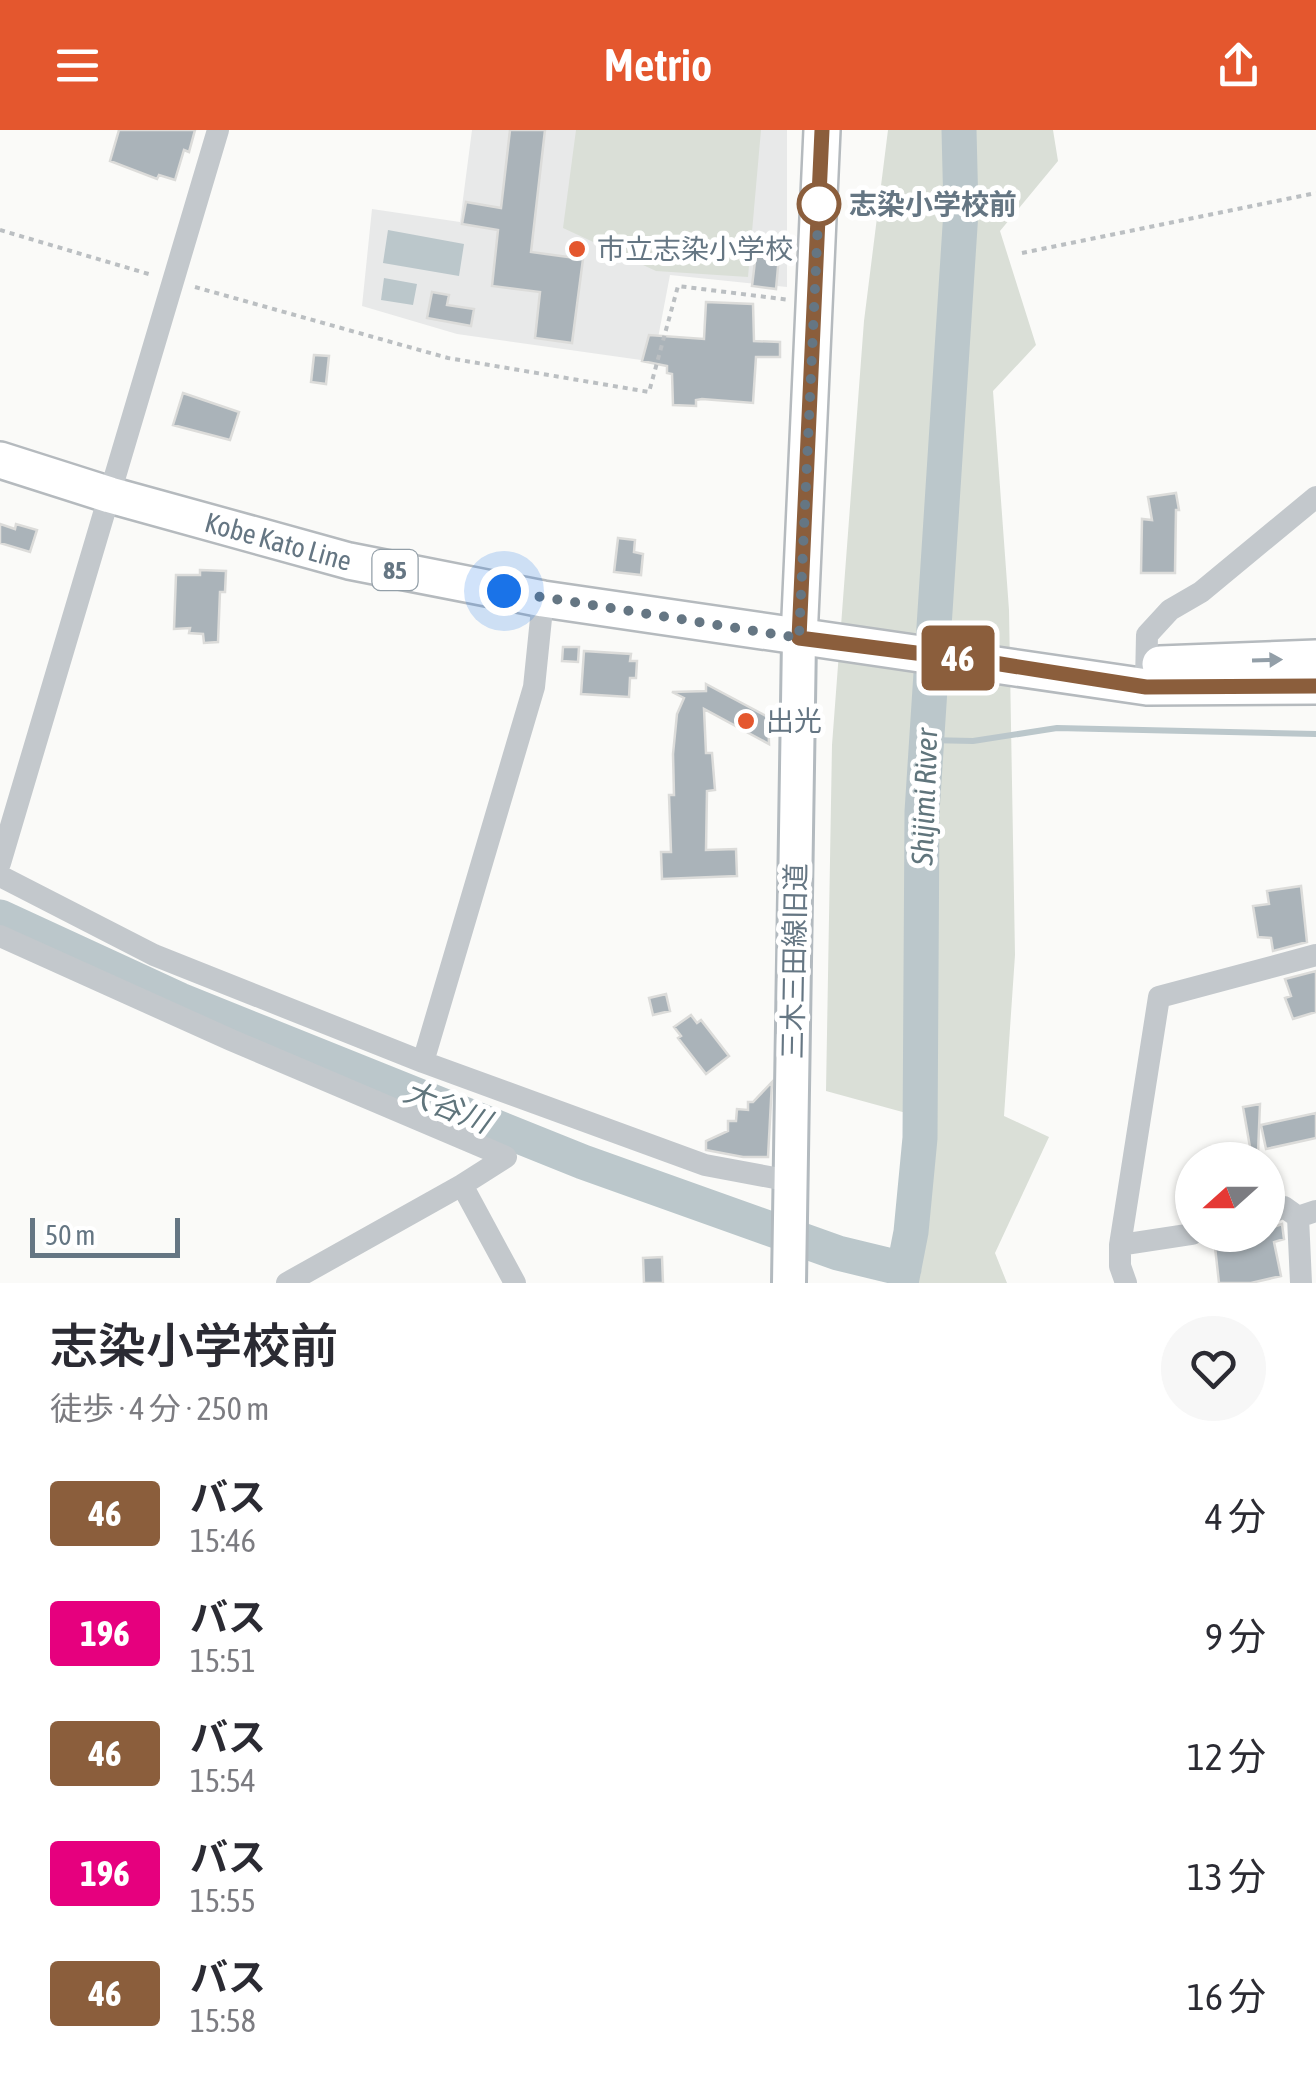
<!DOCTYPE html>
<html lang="ja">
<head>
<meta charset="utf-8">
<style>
  body { margin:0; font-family:"Asap Condensed","Noto Sans JP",sans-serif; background:#f7f7f7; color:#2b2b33; height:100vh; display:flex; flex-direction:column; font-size:38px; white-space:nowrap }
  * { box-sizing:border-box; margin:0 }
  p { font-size:32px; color:#7c7c81 }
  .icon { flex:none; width:55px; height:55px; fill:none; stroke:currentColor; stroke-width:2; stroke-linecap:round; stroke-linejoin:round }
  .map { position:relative; height:1153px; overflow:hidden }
  .details { display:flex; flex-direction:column; background:#fff; flex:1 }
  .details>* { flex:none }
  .badge { padding:0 20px; border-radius:8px; font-size:35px; line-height:65px }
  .needle { width:65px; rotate:249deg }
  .fabs { position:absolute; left:1175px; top:1012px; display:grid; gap:20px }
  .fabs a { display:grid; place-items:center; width:110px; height:110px; border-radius:50%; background:#fff; box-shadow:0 2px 8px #0004; font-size:50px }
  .scale { position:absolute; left:30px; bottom:25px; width:150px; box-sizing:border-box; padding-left:10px; border:5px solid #657683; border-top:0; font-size:28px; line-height:35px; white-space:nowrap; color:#657683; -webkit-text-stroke:8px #fff; paint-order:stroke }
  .you { position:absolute; width:50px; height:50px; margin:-25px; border:8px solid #fff; border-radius:50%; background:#1a73e8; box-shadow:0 0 0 15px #1a73e833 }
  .map>.badge { position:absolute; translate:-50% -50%; box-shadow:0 0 0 5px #fff }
  .round { display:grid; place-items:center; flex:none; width:105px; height:105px; border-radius:52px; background:#f7f7f7 }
  .summary { display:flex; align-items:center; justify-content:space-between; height:170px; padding:0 50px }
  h1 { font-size:48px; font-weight:600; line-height:75px }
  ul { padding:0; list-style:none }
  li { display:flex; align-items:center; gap:30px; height:120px; padding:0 50px }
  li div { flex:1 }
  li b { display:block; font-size:38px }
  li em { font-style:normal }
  li .badge { min-width:110px; font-weight:700; text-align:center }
  header { display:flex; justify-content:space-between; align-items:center; height:130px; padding:0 50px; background:#e4572e; color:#fff; font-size:45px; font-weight:600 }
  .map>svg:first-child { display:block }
</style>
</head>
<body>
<header><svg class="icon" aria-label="menu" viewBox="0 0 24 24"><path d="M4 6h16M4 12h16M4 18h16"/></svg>Metrio<svg class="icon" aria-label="share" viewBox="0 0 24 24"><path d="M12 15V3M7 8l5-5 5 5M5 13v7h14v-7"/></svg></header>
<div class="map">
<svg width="1316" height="1153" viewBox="0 0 1316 1153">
  <rect width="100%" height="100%" fill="#fafaf8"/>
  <path fill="#e8e9e9" d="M472 0H787V157L670 145 654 229 641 230 457 204 362 176 372 79 460 92Z"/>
  <path fill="#dadfd7" d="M576 0H761L748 147 656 141 563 98Z
    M888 0H1053L1058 31 1000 101 1036 215 993 261 1009 480 1015 825 1004 986 1049 1007 995 1123 1007 1153H917L928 989 826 961 832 615 864 191Z"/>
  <path fill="#bbc7cb" d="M388 100 464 114 459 146 383 133Z
    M384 148 417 154 413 175 381 170Z"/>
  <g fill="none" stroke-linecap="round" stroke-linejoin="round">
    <path stroke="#bbc7cb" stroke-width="6" d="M927 610 973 611 1057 598 1316 604"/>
    <path stroke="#bbc7cb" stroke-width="35" d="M0 787 180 870 583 1032 838 1123 904 1139
      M901 1153 911 1102 920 1008 922 682 961 81 959 0"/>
  </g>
  <path fill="#aab3b9" stroke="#dcdcda" stroke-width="2.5" d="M119 0H195L189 22 184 20 175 50 159 45 157 49 110 31Z
    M510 0H545L531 122 583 129 572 213 535 208 540 162 492 156 498 100 462 94 466 72 501 78Z
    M756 123 779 126 776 159 752 156Z
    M432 162 449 165 447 175 474 179 471 196 427 188Z
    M706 172 753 174 754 211 780 212V227H756L753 273 702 269 696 270V276L673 275 672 244 667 243V236L642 231 649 205 704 209Z
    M314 225 329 226 326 254 311 252Z
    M183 263 239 282 230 310 173 295Z
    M1176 363 1179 380H1176L1175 443H1141L1142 389 1152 390 1148 367Z
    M0 394 15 399 16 394 37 400 30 422 0 413Z
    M618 408 635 410 634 422 643 424 641 445 614 442Z
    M200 440 226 441 225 462H220L218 512 204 513 203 504 189 503 190 498 174 499 176 445H200Z
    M563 517H579L578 532 562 531Z
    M584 521 631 524 630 531H637L636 548H630L629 567 581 564Z
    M706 554 768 587 769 614 704 579 706 623H712L715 660 707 661 706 720 736 719 737 746 662 749 661 722H671L669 665H674L673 624 677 584 684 568 672 562 706 561Z
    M1301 756 1307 812 1273 821 1271 808 1258 807 1253 776 1269 774 1267 761Z
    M1316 841V882L1293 889 1285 868 1291 866 1285 849Z
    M666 864 670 881 653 885 649 868Z
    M691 885 697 893 701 890 729 926 706 944 678 908 681 906 674 897Z
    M772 952 768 1027H743L706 1020V1011L728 1001V991H736L737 979 748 980V972H753Z
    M1260 974 1258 1023H1251L1243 977Z
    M1316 983V1008L1266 1019 1261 995Z
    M1282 1094 1284 1109 1274 1112 1281 1146 1251 1153H1219L1214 1108 1268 1105V1099Z
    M662 1127 663 1153H644L643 1128Z"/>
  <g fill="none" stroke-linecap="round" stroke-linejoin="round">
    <defs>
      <path id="secondary" d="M789 1153 799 509"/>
      <g id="primary">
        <path id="s1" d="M0 330 110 365 349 431 543 469 1147 557 1316 556"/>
        <path d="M799 509 822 0"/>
        <path d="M1160 534 1316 528"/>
      </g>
    </defs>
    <use href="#secondary" stroke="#b3babf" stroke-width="38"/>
    <use href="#primary" stroke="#b5babe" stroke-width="40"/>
    <path stroke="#bbbfc2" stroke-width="4" stroke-dasharray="5 5" stroke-linecap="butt" d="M0 100 152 145
      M1022 123 1316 63
      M195 157 448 228 649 262 678 156 790 170"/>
    <path stroke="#c3c8cc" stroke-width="22" d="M1146 552 1147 505 1170 480 1201 462 1316 367
      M0 733 218 0
      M0 746 154 825 423 932 534 557 543 469
      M0 806 231 910 506 1027 462 1055
      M423 932 705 1035 791 1051
      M1268 1084 1284 1077 1298 1087 1316 1081
      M1298 1087 1301 1153
      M1120 1115 1192 1104
      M287 1153 462 1055 515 1153
      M1126 1153 1120 1136V1115L1159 867 1316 825"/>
    <use href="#secondary" stroke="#fff" stroke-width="32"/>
    <use href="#primary" stroke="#fff" stroke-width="35"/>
  </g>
  <defs><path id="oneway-solid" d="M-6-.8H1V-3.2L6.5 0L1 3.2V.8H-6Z" transform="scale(2.5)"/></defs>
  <use fill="#939fa8" href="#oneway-solid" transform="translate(1267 530) rotate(-2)"/>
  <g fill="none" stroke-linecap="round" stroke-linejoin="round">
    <defs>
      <path id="line" d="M822 0 799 508 994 533 1146 557 1316 556"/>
    </defs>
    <use href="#line" stroke="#fff" stroke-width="22"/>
    <use href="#line" stroke="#8b5e3c" stroke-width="15"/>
    <path stroke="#657683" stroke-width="10" stroke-dasharray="0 18" d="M504 461 799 508 819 70V74"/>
  </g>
  <circle fill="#fff" stroke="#8b5e3c" stroke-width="5" cx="819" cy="74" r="20"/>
  <g fill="#e4572e" stroke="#fff" stroke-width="4">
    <circle cx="577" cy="119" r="10"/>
    <circle cx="746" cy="591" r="10"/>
  </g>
  <g text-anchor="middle" stroke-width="10" stroke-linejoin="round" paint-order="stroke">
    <rect fill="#fff" stroke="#939fa8" stroke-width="2.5" x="372.5" y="420" width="45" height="40" rx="8"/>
    <g font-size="25" font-weight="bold" fill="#657683">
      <text x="395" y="449">85</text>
    </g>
    <g font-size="28" font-weight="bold" fill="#657683" stroke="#fff" text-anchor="start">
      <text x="849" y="84">志染小学校前</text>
    </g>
    <g font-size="28" fill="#657683" stroke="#fff" text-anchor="start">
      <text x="597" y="129">市立志染小学校</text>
      <text x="766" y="601">出光</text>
    </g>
    <g font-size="28" fill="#657683" stroke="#fff">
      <text dy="10" stroke="none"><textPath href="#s1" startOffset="290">Kobe Kato Line</textPath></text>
      <text transform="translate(794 831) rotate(-89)" y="10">三木三田線旧道</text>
    </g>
    <g font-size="30" font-style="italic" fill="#60757c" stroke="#fff">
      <text transform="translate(925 667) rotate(-88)" y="10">Shijimi River</text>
      <text transform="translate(447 977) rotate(22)" y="10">大谷川</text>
    </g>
  </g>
</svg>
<div class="fabs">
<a><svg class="needle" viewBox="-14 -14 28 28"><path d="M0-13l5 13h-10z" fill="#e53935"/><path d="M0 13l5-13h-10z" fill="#7c7c81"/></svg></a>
</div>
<div class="scale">50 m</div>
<div class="you" style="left:504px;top:461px"></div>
<b class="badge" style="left:958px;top:528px;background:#8b5e3c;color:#fff">46</b>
</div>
<section class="details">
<div class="summary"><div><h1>志染小学校前</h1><p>徒歩 · 4 分 · 250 m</p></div><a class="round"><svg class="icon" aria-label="heart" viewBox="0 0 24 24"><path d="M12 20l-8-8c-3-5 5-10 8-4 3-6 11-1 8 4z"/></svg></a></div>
<ul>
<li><span class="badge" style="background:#8b5e3c;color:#fff">46</span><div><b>バス</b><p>15:46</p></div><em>4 分</em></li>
<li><span class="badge" style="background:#e6007e;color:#fff">196</span><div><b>バス</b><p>15:51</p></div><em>9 分</em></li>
<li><span class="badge" style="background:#8b5e3c;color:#fff">46</span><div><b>バス</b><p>15:54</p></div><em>12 分</em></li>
<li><span class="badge" style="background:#e6007e;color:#fff">196</span><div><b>バス</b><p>15:55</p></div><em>13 分</em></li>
<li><span class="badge" style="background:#8b5e3c;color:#fff">46</span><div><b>バス</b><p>15:58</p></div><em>16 分</em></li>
</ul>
</section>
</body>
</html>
